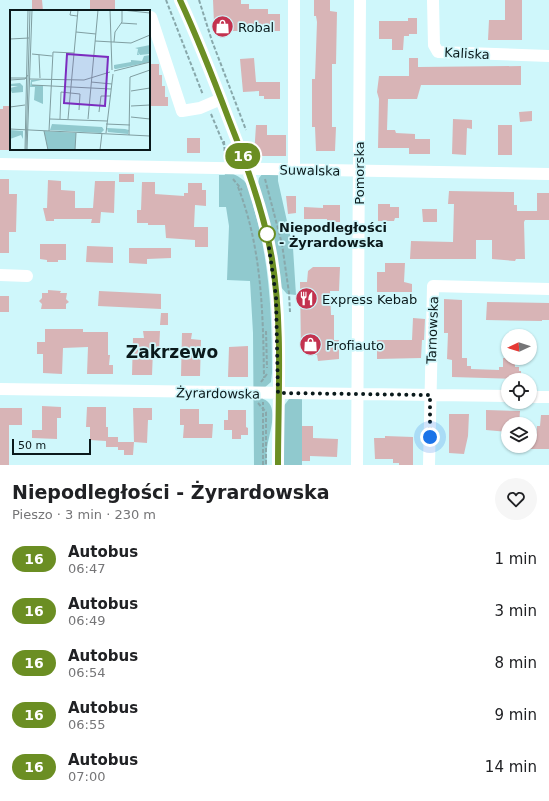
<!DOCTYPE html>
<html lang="pl">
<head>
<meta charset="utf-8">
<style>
  body { margin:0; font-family:"DejaVu Sans",sans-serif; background:#f6f6f6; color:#202124; height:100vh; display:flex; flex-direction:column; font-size:15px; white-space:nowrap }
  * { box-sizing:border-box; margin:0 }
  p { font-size:13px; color:#757577 }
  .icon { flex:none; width:22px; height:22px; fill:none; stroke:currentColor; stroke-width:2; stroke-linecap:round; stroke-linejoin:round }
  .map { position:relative; height:465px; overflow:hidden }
  .panel { display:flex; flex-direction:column; background:#fff; flex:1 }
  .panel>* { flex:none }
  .badge { padding:0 8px; border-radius:13px; font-size:14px; line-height:26px }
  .needle { width:26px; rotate:266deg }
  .buttons { position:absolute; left:501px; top:329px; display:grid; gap:8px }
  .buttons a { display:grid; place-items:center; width:36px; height:36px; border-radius:50%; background:#fff; box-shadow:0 1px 3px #0004; font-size:20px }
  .scale { position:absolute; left:12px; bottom:10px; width:79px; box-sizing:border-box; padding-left:4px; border:2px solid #0a191b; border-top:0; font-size:11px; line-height:14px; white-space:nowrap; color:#0a191b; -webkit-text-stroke:3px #cff7fb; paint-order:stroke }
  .you { position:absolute; width:20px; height:20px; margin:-10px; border:3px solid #fff; border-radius:50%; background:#1a73e8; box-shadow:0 0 0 6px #1a73e833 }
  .map>.badge { position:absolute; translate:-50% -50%; box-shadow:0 0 0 2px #fff }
  .round { display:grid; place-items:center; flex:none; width:42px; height:42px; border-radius:21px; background:#f6f6f6 }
  .headline { display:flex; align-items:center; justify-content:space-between; height:68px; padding:0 12px }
  h1 { font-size:19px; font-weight:700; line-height:30px }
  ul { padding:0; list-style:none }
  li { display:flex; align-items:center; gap:12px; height:52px; padding:0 12px }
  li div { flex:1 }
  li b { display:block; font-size:15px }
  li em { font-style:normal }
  li .badge { min-width:44px; font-weight:700; text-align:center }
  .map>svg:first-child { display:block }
</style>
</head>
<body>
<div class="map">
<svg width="549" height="465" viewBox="0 0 549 465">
  <rect width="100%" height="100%" fill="#cff7fb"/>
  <path fill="#90c9ce" d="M223 168C230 174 240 175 246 183 251 189 252 201 254 209 270 263 272 317 272 373L271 382 263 389V399C281 405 268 436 267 449 266 454 267 460 267 465H254L253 333 250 281 227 280 229 226 226 207H219V175H225Z
    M263 173H278V181L293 248 296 295 287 294 280 286 258 184 259 178Z
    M302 398V465H283V407L289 399Z"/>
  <path fill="#d8b4b6" d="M32 0H42L43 11H32Z
    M90 0H115V11H90Z
    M213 0H241V4H249V9H268V14H280V31H217L215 23H214Z
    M314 0H330V11L337 12 336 64H332V127H336L335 151H316L315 127H312V79H315L317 22 316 16H314Z
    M505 0H522V40H488L489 20H505Z
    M408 18H417V34H409V36H404L403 50H392V39H379V21H408Z
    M254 58 256 82H280V99H264V96H259V91L243 92 240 59Z
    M409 58H418V67L521 66V85H421L417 99H388L387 130H395L396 133 415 134V139H430V154H409V148H378L379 99 377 92 379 76H409Z
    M149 64H159V75H162V86H165V97H168V106H150Z
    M3 106H11L9 150H0V109H3Z
    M532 111V121L520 122 519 112Z
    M453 119 472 120V129L467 128 466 155 452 154Z
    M256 125H267V135H286V156H254Z
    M498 125H512V155H498Z
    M187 138H200V153H187Z
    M119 174H134V182H119Z
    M0 179H9V194H17L16 232H9V253H0Z
    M48 180 61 181V190L75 191V208H93L95 181H115L114 213 101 212 100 223H91L92 219H54V221H46L43 208H47Z
    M142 182H155V194L184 196V193H188V183H202V190H206V206L195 205 194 227H208V247H195V240L166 238 165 225H148V223H137V210H141Z
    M449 191 514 192V205H517V211H537V193H549V220H525L524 222 525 259H516L515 261 492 259V240H476V259H410L411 241 453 242 454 204H448Z
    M286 196H296V213L288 214Z
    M378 204H390V207H399V218H395L394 221H378Z
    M323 205H340V222H327V219H304V207L323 208Z
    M422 209H437V222H423Z
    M40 244H66V260H58V262H47V260L40 259Z
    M87 246 113 247V263L86 262Z
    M129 248H171V258L147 259V264L129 263Z
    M385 263H405L404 282 412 284V292H377V272H385Z
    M313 267H340L339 291H330L331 315H334V340H339V359L318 361 317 355H313V350H301L300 282H307L308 271Z
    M48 290 61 291 60 293H67L66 299 69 302 66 304V309H41L42 304 39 301 42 298V293H48Z
    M99 291 161 294V309L98 306Z
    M0 296H9V312H0Z
    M444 299 462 300V358H467V366H471V369L499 370V367H503V358H515V367H519V371H521V379L452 377V360L447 359 448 333H444Z
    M487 302 549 303V320H542V321L486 320Z
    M161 313H168V325H160Z
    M413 318 425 319 424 340H422L421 358 377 359V340H412Z
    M45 329H83V332H108V355H110L109 365H113V374H87L88 347 63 348 62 374 43 373V354H37V342H45Z
    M143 331H160L159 350H153L152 375H132L133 338H144Z
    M182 333H192L191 339 201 340 200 376H181Z
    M248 346V377H228L229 347Z
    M42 406 61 407V418H57V439L32 438V430H42Z
    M87 407H106V427H108V437H118V447H106V441L90 440V427H86Z
    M0 408H22V425H9V465H0Z
    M133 408H152V420H148L147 443 134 442Z
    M180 409H199V424H213L212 438H183L184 425H180Z
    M228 410H246V427L248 428V435H241V439H232V430H224V420H228Z
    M486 410 520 411 519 424H508V432L486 430Z
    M449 414H469L468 436 464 454 449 453Z
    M541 415H549V449H530V439H536L537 426H540Z
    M302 426H313V438L338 439 337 457 310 456V461H302Z
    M385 436 413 437V465H399V463H393V459H375L374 438H385Z
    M118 442H134L133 455H124V450H118Z"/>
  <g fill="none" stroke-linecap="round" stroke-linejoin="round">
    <path stroke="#88a8ab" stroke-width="2" stroke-dasharray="4 2" stroke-linecap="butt" d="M166 0 203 95
      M199 0 212 41 246 130
      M211 114 224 145
      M224 141 225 157
      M226 149 229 158
      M233 179 242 190
      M265 179 282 244 289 293 290 312
      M238 187C262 248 263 313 264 378
      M266 331 267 368
      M261 382 267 374
      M258 403 266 412V465
      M263 465V402"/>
    <path stroke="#fff" stroke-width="12" d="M180 0C198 39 213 78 228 118 246 164 264 211 272 259 283 326 278 397 278 465
      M294 0V170
      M433 0 434 45 438 52 549 56
      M151 17 182 111 200 108 221 99
      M0 164 549 174
      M0 275 27 276
      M0 389 508 396
      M530 397H549
      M357 465 360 0
      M429 465 433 286 549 289"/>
  </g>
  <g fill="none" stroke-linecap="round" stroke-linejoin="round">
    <defs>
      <path id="line" d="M180 0C198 39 214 80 229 120 247 165 264 212 272 259 283 326 278 397 278 465"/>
    </defs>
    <use href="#line" stroke="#fff" stroke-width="9"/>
    <use href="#line" stroke="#6b8e23" stroke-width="6"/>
    <path stroke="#0a191b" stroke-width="4" stroke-dasharray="0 7.2" d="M267 234 276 296 278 393 430 395V437"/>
  </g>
  <defs>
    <symbol id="shop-disc" viewBox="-11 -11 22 22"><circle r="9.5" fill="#c3324f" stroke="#cff7fb"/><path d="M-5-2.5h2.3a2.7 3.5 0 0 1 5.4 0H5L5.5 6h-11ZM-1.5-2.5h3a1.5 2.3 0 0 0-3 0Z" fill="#fff"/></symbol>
    <symbol id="restaurant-disc" viewBox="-11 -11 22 22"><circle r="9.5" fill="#c3324f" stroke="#cff7fb"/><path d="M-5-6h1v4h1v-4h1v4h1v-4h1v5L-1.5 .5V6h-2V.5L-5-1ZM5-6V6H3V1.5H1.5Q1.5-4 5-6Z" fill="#fff"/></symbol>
  </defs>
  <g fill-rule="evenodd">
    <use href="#shop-disc" x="210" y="14" width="25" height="25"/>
    <use href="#restaurant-disc" x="294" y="286" width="25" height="25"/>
    <use href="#shop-disc" x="298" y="332" width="25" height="25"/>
  </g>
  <circle fill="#fff" stroke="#6b8e23" stroke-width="2" cx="267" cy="234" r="8"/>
  <g text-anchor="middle" stroke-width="3.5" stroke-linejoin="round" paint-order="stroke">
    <g font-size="13" fill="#0a191b" stroke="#cff7fb" text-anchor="start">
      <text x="238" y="32">Robal</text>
      <text x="322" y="304">Express Kebab</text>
      <text x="326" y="350">Profiauto</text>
    </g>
    <g font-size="13" fill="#0a191b" stroke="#cff7fb">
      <text transform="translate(467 53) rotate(3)" y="5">Kaliska</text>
      <text transform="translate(310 170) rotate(1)" y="5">Suwalska</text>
      <text transform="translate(359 173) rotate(-90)" y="5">Pomorska</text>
      <text transform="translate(432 330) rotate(-88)" y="5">Tarnowska</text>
      <text transform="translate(218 393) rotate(1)" y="5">Żyrardowska</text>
    </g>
    <g font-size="13" font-weight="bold" fill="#0a191b" stroke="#cff7fb" text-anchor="start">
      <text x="279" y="232">Niepodległości<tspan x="279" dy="15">- Żyrardowska</tspan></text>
    </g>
    <g font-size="17" font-weight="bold" fill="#0a191b" stroke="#cff7fb">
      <text x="172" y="358">Zakrzewo</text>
    </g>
  </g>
  <g transform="translate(10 10)">
    <rect width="140" height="140" fill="#cff7fb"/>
    <path d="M140 35 139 44 130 45 128 42 129 45H127L128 39 125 38ZM140 45V52L106 59H105L104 58V55L121 52V50L132 51 134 46ZM21 70H31L22 72V75H33V94L24 90 25 77H20ZM10 73 13 76V82L2 83 0 78 8 76H0V74ZM42 114 92 117 94 120 91 123 40 120ZM97 118 115 119 119 120 118 124 98 122ZM0 120 13 121V129L11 125 0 129ZM34 121 66 123 65 140H38Z" fill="#90c9ce"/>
    <path fill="none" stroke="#809ea1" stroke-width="1" d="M61 0 60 5 67 6M100 0 102 60M112 0 140 3M111 13 127 14M66 22 86 24M0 29 19 28M85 31 121 33 140 25M104 32 105 22 112 12V0M22 44 42 46M29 45 30 68M104 61 140 52M0 68H16M19 69 74 70 100 62M0 70 15 69 18 65M81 72 102 74M22 75 101 79M121 81 140 78M121 96 140 95M0 97 15 95M89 102 91 86H100M121 107 140 109M40 109 97 111M50 109 51 82 70 84 69 100M58 109 68 0M78 109 88 0M96 114 120 115M0 119 140 126M34 121 38 140M39 121 43 42 64 43M96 123 103 64M119 125 120 67 140 60M15 140 18 0M16 140 20 0M17 140 22 0M65 140 66 123M90 140 92 123"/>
    <path fill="#7b2cbf" fill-opacity="0.15" stroke="#7b2cbf" stroke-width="2" d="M57 44 98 47 95 96 54 93Z"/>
    <rect width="140" height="140" fill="none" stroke="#0a191b" stroke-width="2"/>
  </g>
</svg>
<div class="buttons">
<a><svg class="needle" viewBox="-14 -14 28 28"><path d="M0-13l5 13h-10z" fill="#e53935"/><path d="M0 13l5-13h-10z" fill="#757577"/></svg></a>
<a><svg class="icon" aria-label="locate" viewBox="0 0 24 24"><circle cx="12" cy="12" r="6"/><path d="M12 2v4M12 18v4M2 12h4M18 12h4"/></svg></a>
<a><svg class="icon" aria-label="layers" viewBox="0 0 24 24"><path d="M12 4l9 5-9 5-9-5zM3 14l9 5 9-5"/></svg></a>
</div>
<div class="scale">50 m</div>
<div class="you" style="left:430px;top:437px"></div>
<b class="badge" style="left:243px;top:156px;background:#6b8e23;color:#fff">16</b>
</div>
<section class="panel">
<div class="headline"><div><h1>Niepodległości - Żyrardowska</h1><p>Pieszo · 3 min · 230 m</p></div><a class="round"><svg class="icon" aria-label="heart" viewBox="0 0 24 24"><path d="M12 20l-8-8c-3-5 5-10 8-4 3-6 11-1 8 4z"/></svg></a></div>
<ul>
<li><span class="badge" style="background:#6b8e23;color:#fff">16</span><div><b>Autobus</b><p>06:47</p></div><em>1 min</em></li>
<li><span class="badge" style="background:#6b8e23;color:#fff">16</span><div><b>Autobus</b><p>06:49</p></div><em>3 min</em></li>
<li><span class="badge" style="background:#6b8e23;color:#fff">16</span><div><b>Autobus</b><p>06:54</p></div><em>8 min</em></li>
<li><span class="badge" style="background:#6b8e23;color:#fff">16</span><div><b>Autobus</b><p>06:55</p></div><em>9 min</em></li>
<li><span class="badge" style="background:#6b8e23;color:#fff">16</span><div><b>Autobus</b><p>07:00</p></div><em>14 min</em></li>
</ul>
</section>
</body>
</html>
